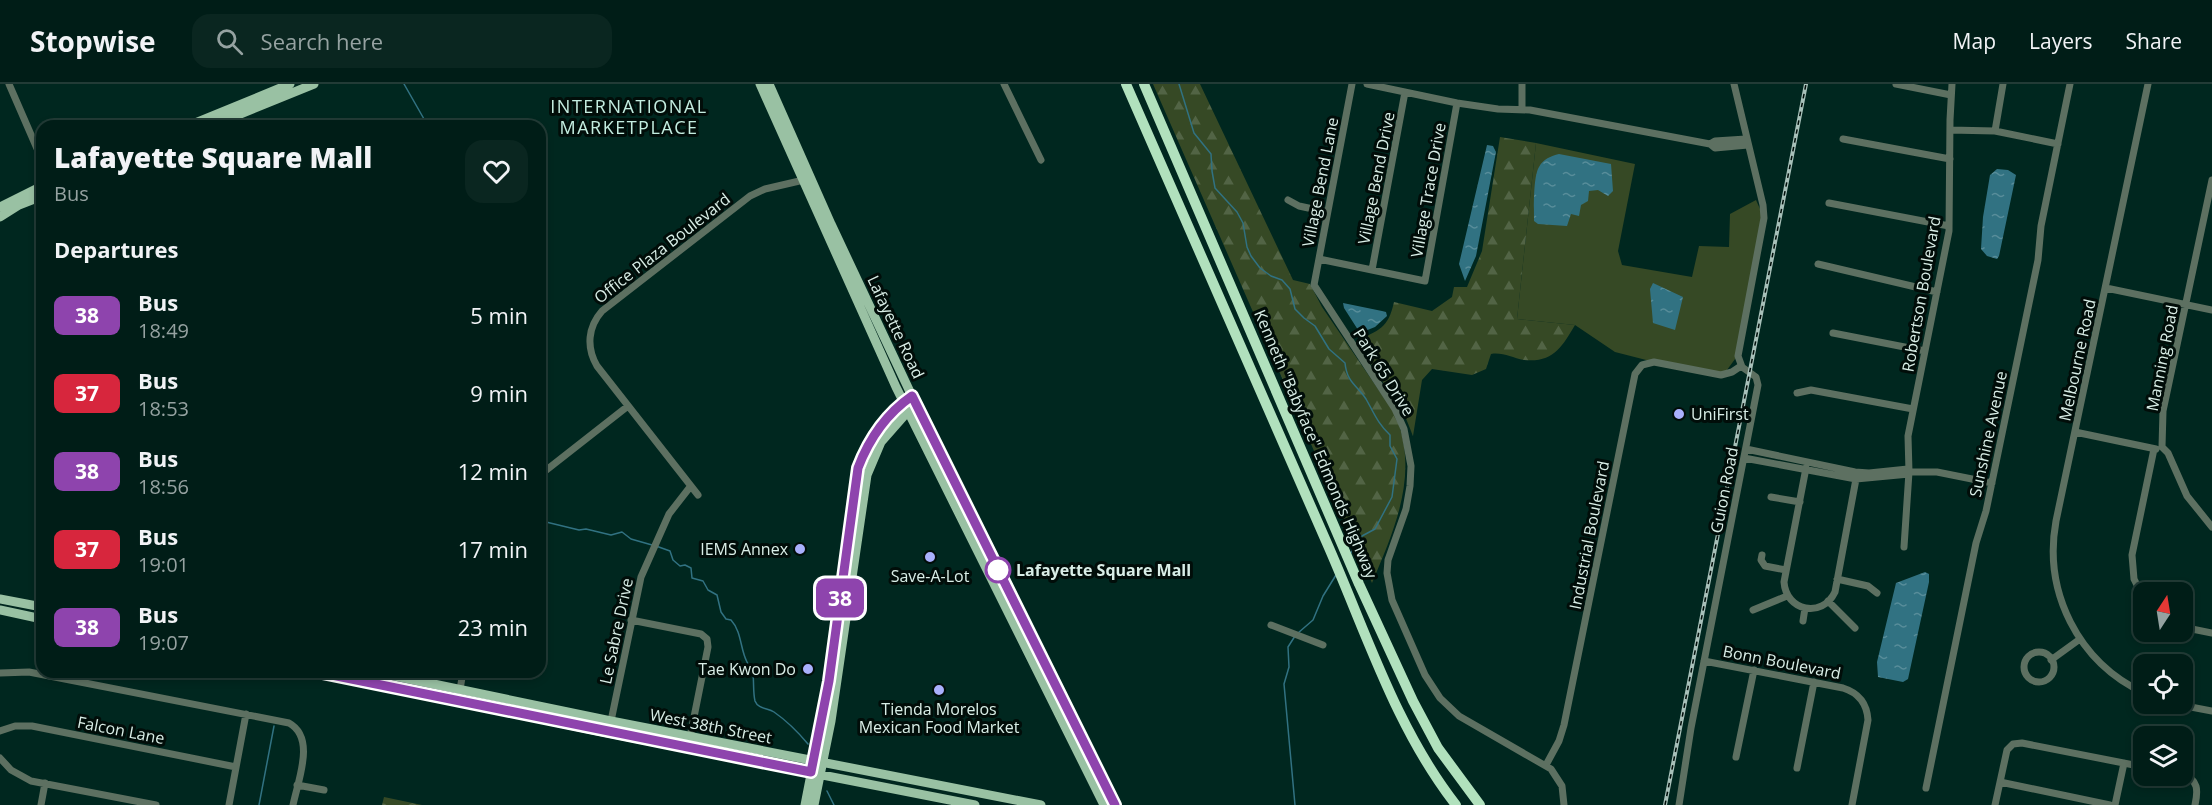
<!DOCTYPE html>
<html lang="en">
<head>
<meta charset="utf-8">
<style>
  body { margin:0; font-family:"Open Sans",sans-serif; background:#0a2620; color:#f1f3f6; height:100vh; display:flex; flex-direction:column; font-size:22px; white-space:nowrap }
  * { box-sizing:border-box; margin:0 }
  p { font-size:20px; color:#95a2a1 }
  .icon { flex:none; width:33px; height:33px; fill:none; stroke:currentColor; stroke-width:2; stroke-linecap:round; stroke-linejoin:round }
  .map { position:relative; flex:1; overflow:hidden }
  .sheet { position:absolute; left:36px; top:36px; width:510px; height:558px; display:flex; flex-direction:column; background:#001d17; border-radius:18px; box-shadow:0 3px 9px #0003,0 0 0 2px #223b36 }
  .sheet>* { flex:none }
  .badge { padding:0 12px; border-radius:9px; font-size:21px; line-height:39px }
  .needle { width:39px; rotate:12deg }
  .buttons { position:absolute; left:2133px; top:498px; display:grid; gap:12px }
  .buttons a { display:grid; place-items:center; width:60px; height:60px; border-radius:12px; background:#001d17; box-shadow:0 3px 9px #0003,0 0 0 2px #223b36; font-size:30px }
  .map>.badge { position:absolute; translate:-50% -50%; box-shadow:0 0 0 3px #fff }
  h2 { padding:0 18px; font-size:22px; line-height:54px }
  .round { display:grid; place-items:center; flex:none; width:63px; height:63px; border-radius:18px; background:#0a2620 }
  .summary { display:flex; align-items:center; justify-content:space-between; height:102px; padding:0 18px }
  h1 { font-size:28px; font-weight:800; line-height:45px }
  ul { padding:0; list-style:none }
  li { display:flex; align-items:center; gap:18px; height:78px; padding:0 18px }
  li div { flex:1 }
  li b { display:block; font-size:22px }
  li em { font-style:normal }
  li .badge { min-width:66px; font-weight:700; text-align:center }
  header { display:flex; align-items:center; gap:36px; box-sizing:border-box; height:84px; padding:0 30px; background:#001d17; border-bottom:2px solid #223b36 }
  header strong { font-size:28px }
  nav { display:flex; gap:33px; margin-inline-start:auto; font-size:21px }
  .search { width:420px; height:54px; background:#0a2620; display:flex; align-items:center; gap:15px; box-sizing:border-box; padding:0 21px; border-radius:18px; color:#95a2a1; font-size:22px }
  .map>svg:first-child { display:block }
</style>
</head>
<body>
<header>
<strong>Stopwise</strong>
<div class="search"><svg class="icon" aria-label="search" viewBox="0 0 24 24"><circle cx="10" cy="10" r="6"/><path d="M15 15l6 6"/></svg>Search here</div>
<nav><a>Map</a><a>Layers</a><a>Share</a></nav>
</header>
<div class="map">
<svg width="2212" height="721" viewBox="0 0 2212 721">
  <defs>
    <pattern id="forest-firs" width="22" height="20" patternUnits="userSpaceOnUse" patternTransform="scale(1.5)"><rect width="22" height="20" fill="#364925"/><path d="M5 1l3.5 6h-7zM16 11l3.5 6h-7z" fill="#526445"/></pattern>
    <pattern id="park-crowns" width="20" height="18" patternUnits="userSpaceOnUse" patternTransform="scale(1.5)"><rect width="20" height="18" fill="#364925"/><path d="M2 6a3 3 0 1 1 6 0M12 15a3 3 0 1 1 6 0" fill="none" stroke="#526445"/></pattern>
    <pattern id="water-ripples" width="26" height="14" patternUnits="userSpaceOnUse" patternTransform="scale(1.5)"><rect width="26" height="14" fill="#317282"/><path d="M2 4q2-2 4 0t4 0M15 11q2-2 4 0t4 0" fill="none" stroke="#588d9a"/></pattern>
  </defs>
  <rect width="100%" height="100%" fill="#00271f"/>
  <path fill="#364925" d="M1536 59 1635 80 1618 167 1622 181 1692 193 1699 162 1729 163 1730 130 1756 116 1764 134 1738 271 1724 290 1654 278 1615 268 1575 241 1517 235Z"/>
  <path fill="url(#forest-firs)" d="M1153 0H1200L1293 196 1310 200 1322 223 1395 330C1420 389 1395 444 1372 499Z
    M1500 53 1536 59 1517 235 1575 241C1562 263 1553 279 1524 276 1512 274 1503 268 1491 270L1486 285 1472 291 1432 285 1422 296 1413 352 1405 332 1356 257C1379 246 1388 245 1394 218L1432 227 1452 213 1454 203H1467L1482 167Z"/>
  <path fill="url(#park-crowns)" d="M384 713 422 721H382Z"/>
  <path fill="url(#water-ripples)" d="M1487 61 1493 62 1496 68 1476 172 1465 197 1459 180Z
    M1559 70 1611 80 1613 107 1608 112 1598 106 1589 107 1588 117 1581 121 1579 132 1571 130 1567 142 1538 140 1534 137C1534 125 1533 93 1539 83 1543 75 1551 72 1559 70Z
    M1997 85 2008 86 2016 91 1999 172 1997 175 1987 172 1981 165 1983 133 1990 91Z
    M1653 199 1683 213 1675 246 1653 239 1650 205Z
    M1343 219 1382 227 1386 228 1387 232 1375 243 1360 249 1344 224Z
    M1925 488 1929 490V498L1908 595 1903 598 1878 593 1877 578 1896 499Z"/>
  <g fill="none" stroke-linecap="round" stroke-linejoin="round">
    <path stroke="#317282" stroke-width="1.5" d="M404 0 428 42
      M1179 0 1194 49 1211 70 1212 87 1215 104 1237 128 1243 139 1247 163 1251 172 1260 184 1271 192 1282 196 1290 205 1295 225 1304 234 1315 242 1329 265 1345 279C1347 299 1357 301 1366 315 1374 329 1378 340 1390 351V362L1397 375 1392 413 1375 445 1362 452 1350 470
      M540 433 546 438 579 446 586 445 611 451 622 448 631 455 652 461
      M656 462 670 467 673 476 680 482 685 481 691 484 692 494 703 497 708 506 717 511 721 528 726 535 731 536C742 548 740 565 747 578 749 583 753 584 753 590 754 599 753 609 755 617 758 625 768 624 774 628 787 637 798 648 808 660
      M1298 549 1313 536 1323 512 1336 491
      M1295 552 1288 563 1289 583 1284 600 1295 721
      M827 707 834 721
      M259 721 274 642"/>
    <path stroke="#5d7061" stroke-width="7" d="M9 0 42 76
      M1004 0 1041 76
      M1352 0 1314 201 1395 325 1404 345 1411 382 1410 402 1406 425 1388 476 1387 489 1392 516 1425 591 1440 614 1459 632 1551 685 1562 702 1564 721
      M1367 0 1457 19 1498 25 1530 26 1710 60 1715 57 1746 55
      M1896 0 1951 11
      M1522 26V0
      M1950 46 1995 47 2058 60
      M1995 47 2003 0
      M1843 55 1950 75
      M1710 60 1715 64 1748 61
      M2212 96 2163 327 2162 363 2168 369 2187 412 2212 443
      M1288 116 1299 122 1327 128
      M1829 119 1949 142
      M1319 175 1425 197 1457 19
      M1818 180 1937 208
      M1372 186 1405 8
      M2106 204 2212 226
      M1833 249 1925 267
      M1797 309 1811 306 1913 325
      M2075 348 2156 365
      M1746 365 1855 388 1869 389 1908 385
      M1744 374 1856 395 1909 390
      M1806 384 1784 498C1786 527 1822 535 1835 508L1856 395
      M1909 388H1937L1992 399
      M540 391 628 322
      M698 411 597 282C586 263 588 243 602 227L750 112 765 105 808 95
      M1771 413 1800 418
      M1904 463 1909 388 1908 352 1949 147 1950 36 1952 0
      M1762 471 1761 476 1765 482 1786 486
      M1837 495 1868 502 1877 509
      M2144 515 2134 495 2132 471 2154 365
      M1828 517 1855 544
      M1753 526 1787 512
      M631 536 701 550 707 555 708 563 690 653
      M1803 537 1805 524
      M1271 541 1323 561
      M2182 543 2212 549
      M2024 583a15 15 0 1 1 30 0a15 15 0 1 1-30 0Z
      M2051 576 2080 555
      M1704 577 1843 604C1859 609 1867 620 1868 636L1852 721
      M0 589 29 588 289 639C316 654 298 696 293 721
      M2144 609C2078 578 2043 508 2056 437L2148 0
      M458 617 463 588
      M2175 620 2212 627
      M611 637 641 493 669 430 690 403
      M0 647 15 642H32L236 683
      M1736 673 1754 586
      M0 674 11 686 31 697 156 721
      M1546 681 1559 657 1564 641 1635 290 1642 281 1654 278 1721 291 1732 288 1741 282
      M1797 684 1814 598
      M2182 691C2199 695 2198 707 2195 721
      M2000 698 2110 721
      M297 701 324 706
      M1926 704 1976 459 1986 427 2038 176 2041 142 2070 0
      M41 721 45 699
      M229 721 246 630
      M1679 721 1691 644 1758 301 1756 293 1742 283 1738 272 1764 134 1763 121 1734 0
      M1995 721 2007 666 2013 660 2022 659 2144 683
      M2115 721 2124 679"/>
    <path stroke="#99c1a3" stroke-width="9" d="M760 0 896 303 1104 721
      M769 0 831 140 927 344 1115 721
      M188 42 290 0
      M211 42 314 0
      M0 123 42 102
      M0 133 19 121 42 112
      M0 515 42 523
      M0 526 42 535
      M317 588 598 647 975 721
      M376 588 611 637 1041 721
      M805 721 829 598 858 384 874 351 884 337 908 315
      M814 721 831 637 867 391 881 358 910 325"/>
    <path stroke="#b1e1bd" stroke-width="10" d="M1126 0C1192 152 1260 305 1326 457 1366 547 1395 643 1456 721
      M1144 0 1359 500 1413 617 1438 664 1480 721"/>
    <defs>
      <path id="rail" d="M1665 721 1806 0"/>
    </defs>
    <use href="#rail" stroke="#a7c0b9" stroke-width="4"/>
    <use href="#rail" stroke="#010d09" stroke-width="1.5" stroke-dasharray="4.5" stroke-linecap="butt"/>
  </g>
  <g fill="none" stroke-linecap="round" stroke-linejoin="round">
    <defs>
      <path id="line" d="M317 588 811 688 829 597 858 384C869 355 886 330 912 312L1115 721"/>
    </defs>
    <use href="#line" stroke="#fff" stroke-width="14"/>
    <use href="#line" stroke="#8e44ad" stroke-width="9"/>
  </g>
  <g fill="#a9b0fc" stroke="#010d09" stroke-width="2">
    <circle cx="1679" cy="330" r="6"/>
    <circle cx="800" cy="465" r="6"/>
    <circle cx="930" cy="473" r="6"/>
    <circle cx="808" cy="585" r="6"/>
    <circle cx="939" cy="606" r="6"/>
  </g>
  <circle fill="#fff" stroke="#8e44ad" stroke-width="3" cx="998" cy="486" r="12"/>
  <g text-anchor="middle" stroke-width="6" stroke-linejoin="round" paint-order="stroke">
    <g font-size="16" fill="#d9eee7" stroke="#010d09">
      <text transform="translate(1376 94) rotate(-79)" y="6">Village Bend Drive</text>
      <text transform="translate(1320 98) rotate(-79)" y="6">Village Bend Lane</text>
      <text transform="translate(1428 106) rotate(-80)" y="6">Village Trace Drive</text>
      <text transform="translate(662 164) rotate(-38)" y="6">Office Plaza Boulevard</text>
      <text transform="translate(1921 210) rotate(-80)" y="6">Robertson Boulevard</text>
      <text transform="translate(896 243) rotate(65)" y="6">Lafayette Road</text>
      <text transform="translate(2162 274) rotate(-79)" y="6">Manning Road</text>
      <text transform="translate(2077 276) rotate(-78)" y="6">Melbourne Road</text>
      <text transform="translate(1384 288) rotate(58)" y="6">Park 65 Drive</text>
      <text transform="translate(1988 350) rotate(-78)" y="6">Sunshine Avenue</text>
      <text transform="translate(1316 360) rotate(67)" y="6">Kenneth "Babyface" Edmonds Highway</text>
      <text transform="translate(1724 406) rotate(-79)" y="6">Guion Road</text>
      <text transform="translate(1589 451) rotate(-79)" y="6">Industrial Boulevard</text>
      <text transform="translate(616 547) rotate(-78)" y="6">Le Sabre Drive</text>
      <text transform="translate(1782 578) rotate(11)" y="6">Bonn Boulevard</text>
      <text transform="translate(711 642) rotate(11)" y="6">West 38th Street</text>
      <text transform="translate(121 646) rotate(11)" y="6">Falcon Lane</text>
    </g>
    <g font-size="16" fill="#d9eee7" stroke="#010d09" text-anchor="end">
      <text x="1691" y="336" text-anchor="start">UniFirst</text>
      <text x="788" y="471">IEMS Annex</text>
      <text x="930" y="498" text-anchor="middle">Save-A-Lot</text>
      <text x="796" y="591">Tae Kwon Do</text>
      <text x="939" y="631" text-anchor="middle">Tienda Morelos<tspan x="939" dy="18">Mexican Food Market</tspan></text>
    </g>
    <g font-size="16" font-weight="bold" fill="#d9eee7" stroke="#010d09" text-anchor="start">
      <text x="1016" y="492">Lafayette Square Mall</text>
    </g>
    <g font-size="18" letter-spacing="1.5" fill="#c3ede0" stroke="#010d09">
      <text x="629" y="29">INTERNATIONAL<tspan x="629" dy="21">MARKETPLACE</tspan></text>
    </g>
  </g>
</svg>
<div class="buttons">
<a><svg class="needle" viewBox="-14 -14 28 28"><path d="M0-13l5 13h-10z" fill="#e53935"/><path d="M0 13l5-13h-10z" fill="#95a2a1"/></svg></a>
<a><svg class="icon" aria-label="locate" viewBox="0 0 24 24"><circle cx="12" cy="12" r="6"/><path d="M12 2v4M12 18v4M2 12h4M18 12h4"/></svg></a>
<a><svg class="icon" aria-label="layers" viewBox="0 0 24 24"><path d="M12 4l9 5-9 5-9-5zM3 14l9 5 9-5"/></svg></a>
</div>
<b class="badge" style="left:840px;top:514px;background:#8e44ad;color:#fff">38</b>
<section class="sheet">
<div class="summary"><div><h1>Lafayette Square Mall</h1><p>Bus</p></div><a class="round"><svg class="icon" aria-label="heart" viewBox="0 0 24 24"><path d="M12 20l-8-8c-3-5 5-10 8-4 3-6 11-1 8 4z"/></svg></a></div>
<h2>Departures</h2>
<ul>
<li><span class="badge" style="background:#8e44ad;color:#fff">38</span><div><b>Bus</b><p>18:49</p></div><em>5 min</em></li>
<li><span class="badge" style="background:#d7263d;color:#fff">37</span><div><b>Bus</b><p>18:53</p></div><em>9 min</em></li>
<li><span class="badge" style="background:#8e44ad;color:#fff">38</span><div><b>Bus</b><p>18:56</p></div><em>12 min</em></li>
<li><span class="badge" style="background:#d7263d;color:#fff">37</span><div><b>Bus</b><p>19:01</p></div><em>17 min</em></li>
<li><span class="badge" style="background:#8e44ad;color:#fff">38</span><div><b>Bus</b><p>19:07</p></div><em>23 min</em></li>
</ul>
</section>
</div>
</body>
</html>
